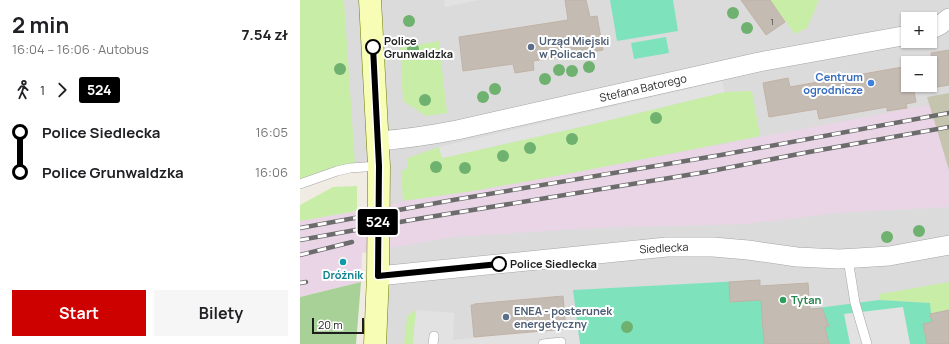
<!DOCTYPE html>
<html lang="pl">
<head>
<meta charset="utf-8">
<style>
  body { margin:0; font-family:Manrope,sans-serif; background:#f6f6f6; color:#202124; height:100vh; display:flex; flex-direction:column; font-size:15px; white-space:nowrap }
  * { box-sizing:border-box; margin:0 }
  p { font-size:13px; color:#757577 }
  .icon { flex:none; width:22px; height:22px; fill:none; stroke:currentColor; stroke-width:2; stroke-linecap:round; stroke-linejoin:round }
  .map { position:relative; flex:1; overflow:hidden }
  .sheet { display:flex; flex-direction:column; background:#fff; width:300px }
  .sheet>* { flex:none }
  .badge { padding:0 8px; border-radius:3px; font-size:14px; line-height:26px }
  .fabs { position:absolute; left:601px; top:12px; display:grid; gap:8px }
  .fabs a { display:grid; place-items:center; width:36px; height:36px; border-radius:0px; background:#fff; box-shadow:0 1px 3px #0004; font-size:20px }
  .scale { position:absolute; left:12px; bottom:10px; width:52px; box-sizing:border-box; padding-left:4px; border:2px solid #1e1e1e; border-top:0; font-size:11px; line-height:14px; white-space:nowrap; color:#1e1e1e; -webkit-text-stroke:3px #fff; paint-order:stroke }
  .map>.badge { position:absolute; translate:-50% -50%; box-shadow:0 0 0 2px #fff }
  .legs { display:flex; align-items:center; gap:6px; height:44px; padding:0 12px; font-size:13px }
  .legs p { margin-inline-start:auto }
  .headline { display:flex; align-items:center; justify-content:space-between; height:68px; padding:0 12px }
  h1 { font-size:22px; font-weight:700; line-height:30px }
  .primary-button { display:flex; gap:8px; margin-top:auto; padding:8px 12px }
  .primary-button a { flex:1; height:46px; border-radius:0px; background:#cd0200; color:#fff; font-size:16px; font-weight:700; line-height:46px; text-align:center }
  .primary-button a+a { background:#f6f6f6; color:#202124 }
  ul { padding:0 12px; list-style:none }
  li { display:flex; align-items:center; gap:14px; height:40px; font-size:15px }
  li i { display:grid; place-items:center; width:6px; height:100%; margin:0 5px; background:currentColor }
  li i::after { content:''; width:10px; height:10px; margin:-5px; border:3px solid; border-radius:50%; background:#fff }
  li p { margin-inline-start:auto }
  li:first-child i { background:linear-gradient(#0000 50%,currentColor 0) }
  li:last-child i { background:linear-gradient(currentColor 50%,#0000 0) }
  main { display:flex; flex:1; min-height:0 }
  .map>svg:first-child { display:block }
</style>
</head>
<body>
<main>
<section class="sheet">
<div class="headline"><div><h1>2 min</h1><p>16:04 – 16:06 · Autobus</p></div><b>7.54 zł</b></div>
<div class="legs"><svg class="icon" aria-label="walk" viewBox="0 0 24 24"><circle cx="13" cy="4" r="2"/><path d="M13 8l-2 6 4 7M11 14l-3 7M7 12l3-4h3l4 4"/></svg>1<svg class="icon" aria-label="forward" viewBox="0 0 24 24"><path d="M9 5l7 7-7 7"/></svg><b class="badge" style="background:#000;color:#fff">524</b></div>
<ul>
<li><i style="color:#000"></i><b>Police Siedlecka</b><p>16:05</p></li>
<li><i style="color:#000"></i><b>Police Grunwaldzka</b><p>16:06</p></li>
</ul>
<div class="primary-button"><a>Start</a><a>Bilety</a></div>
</section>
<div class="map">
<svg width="649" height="344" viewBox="0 0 649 344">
  <rect width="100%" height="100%" fill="#f0ece4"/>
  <path fill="#dcdbdb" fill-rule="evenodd" d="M0 0H649V344H78L82 161 0 180ZM608 19H630V41H608ZM608 63H630V85H608Z"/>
  <path fill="#e9d5e5" d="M649 101V207L537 213 445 224 293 228 153 237 62 253 61 282 0 297V220L84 207 103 201 173 191 272 173Z"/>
  <path fill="#c5c5af" d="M649 93V170L627 97Z"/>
  <path fill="#c8eda7" d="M0 0H44L55 164 0 180Z
    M470 0H519L507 28 495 34Z
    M139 41 147 113 126 116 103 101 100 48Z
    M452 91 460 136 272 173 173 191 103 201 101 171 108 168V158L139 147 142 158 289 125 425 92Z
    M57 186V211L0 221V205L33 187Z
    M649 282V310L630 314V303L579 300 580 294Z
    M116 310 113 344H104L107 316Z"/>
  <path fill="#a7d196" d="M61 282 56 344H0V297Z"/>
  <path fill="#7ee3bd" d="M310 0H373L378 31 317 41Z
    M366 37 369 53 334 59 331 43Z
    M460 280V286L508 283 510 309 579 300 630 303 631 314 649 310V344H280L273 290Z"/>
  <path fill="#e2e2e2" d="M144 0H180L145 7Z
    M422 81 425 92 289 125 142 158 139 147Z
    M603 307 610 344H550L544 314Z
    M116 310 154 313 153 340 277 327 280 344H113Z"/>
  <path fill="#c4bbb3" stroke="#c2b2a5" d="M265 0H286L290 17 297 16 303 50 233 61 234 70 215 73 213 64 163 71 159 37 268 20Z
    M441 0H470L485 22 466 35Z
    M649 50V85L614 91 616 102 606 104 607 108 587 111V107L519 119 517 109 469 117 463 83 488 78 490 87 608 66V85H630V63H626L632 62 631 53Z
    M460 280V286L508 283 510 309 522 308 529 326 525 327 529 344H464L461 300 430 302 429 282Z
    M263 296 266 329 174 337 171 305H174V304Z
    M649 310V344H627L623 324 632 322 630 314Z"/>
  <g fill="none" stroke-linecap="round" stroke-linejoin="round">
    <defs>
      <path id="service" d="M0 184 37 171 50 168 79 166
        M548 259 555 303 567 344
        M133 344 134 336
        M243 344 261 342"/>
      <path id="minor" d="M630 30 640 25 649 18
        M78 141C105 139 131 135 157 130L459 62 608 35
        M78 276 367 247H413L448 250 497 257 539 259 557 258 589 256 649 245"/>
      <path id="secondary" d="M70 0 79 166 78 276 75 344"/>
    </defs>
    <use href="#service" stroke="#a5a5a5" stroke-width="10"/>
    <use href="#minor" stroke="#a5a5a5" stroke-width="20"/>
    <use href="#secondary" stroke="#6c7b00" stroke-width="23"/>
    <use href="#service" stroke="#fff" stroke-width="9"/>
    <use href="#minor" stroke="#fff" stroke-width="19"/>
    <use href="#secondary" stroke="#f8fdb5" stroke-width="22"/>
    <defs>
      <path id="rail" d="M0 228 153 200 421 155 649 113
        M0 240 111 220 406 172 509 152 649 127
        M0 255 52 242
        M0 283 6 282"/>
    </defs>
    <use href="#rail" stroke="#6c6c6c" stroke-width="4.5"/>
    <use href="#rail" stroke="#fff" stroke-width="3" stroke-dasharray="9" stroke-linecap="butt"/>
  </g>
  <g fill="#6fb270">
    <circle cx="433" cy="13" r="6"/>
    <circle cx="109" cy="21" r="6"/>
    <circle cx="447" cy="28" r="6"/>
    <circle cx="113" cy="49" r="6"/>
    <circle cx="289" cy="67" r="6"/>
    <circle cx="40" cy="69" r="6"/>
    <circle cx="259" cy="70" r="6"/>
    <circle cx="272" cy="71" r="6"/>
    <circle cx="245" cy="79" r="6"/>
    <circle cx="195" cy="89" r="6"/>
    <circle cx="183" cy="97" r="6"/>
    <circle cx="125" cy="100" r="6"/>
    <circle cx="356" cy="118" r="6"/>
    <circle cx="272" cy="139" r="6"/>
    <circle cx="230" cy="148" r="6"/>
    <circle cx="203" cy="156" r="6"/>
    <circle cx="136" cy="167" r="6"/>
    <circle cx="165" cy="168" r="6"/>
    <circle cx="619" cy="231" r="6"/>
    <circle cx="587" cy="237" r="6"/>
    <circle cx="327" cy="327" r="6"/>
  </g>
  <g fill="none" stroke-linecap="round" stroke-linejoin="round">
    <defs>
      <path id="line-1" d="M73 47 79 166 78 276 199 264"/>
    </defs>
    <use href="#line-1" stroke="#fff" stroke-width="9"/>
    <use href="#line-1" stroke="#000" stroke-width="6"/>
  </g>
  <g fill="#fff" stroke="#000" stroke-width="2">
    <circle cx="73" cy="47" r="7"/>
    <circle cx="199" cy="264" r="7"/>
  </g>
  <g fill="#5c6f8a" stroke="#fff" stroke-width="1.5">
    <circle cx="231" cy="47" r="4"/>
    <circle cx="206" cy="317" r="4"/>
  </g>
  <circle fill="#3f7fe0" stroke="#fff" stroke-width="1.5" cx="571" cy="83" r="4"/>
  <circle fill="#0f9aa8" stroke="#fff" stroke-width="1.5" cx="43" cy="262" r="4"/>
  <circle fill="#2e9e5b" stroke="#fff" stroke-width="1.5" cx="483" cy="300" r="4"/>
  <g text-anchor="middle" stroke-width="4" stroke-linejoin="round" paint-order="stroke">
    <g font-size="9" fill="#484543">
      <text x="472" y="25">1</text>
    </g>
    <g font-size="11" font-weight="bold" fill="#1e1e1e" stroke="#fff" text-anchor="start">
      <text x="84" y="45">Police<tspan x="84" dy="13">Grunwaldzka</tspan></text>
      <text x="210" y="268">Police Siedlecka</text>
    </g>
    <g font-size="11" font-weight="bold" fill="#4e5e75" stroke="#fff" text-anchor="start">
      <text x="239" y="45">Urząd Miejski<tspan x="239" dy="13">w Policach</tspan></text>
      <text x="214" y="315">ENEA - posterunek<tspan x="214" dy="13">energetyczny</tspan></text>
    </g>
    <g font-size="11" font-weight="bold" fill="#366cbe" stroke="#fff" text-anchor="end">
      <text x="563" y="81">Centrum<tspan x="563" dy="13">ogrodnicze</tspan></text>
    </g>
    <g font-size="11" fill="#1e1e1e" stroke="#fff">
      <text transform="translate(343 88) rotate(-13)" y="4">Stefana Batorego</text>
      <text transform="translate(364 248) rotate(-3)" y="4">Siedlecka</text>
    </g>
    <g font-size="11" font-weight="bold" fill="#0d838f" stroke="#fff">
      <text x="43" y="279">Dróżnik</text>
    </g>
    <g font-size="11" font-weight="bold" fill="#27864d" stroke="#fff" text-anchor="start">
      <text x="491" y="304">Tytan</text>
    </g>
  </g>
</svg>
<div class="fabs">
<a>+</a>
<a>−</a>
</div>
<div class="scale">20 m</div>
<b class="badge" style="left:78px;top:222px;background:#000;color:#fff">524</b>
</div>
</main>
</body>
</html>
